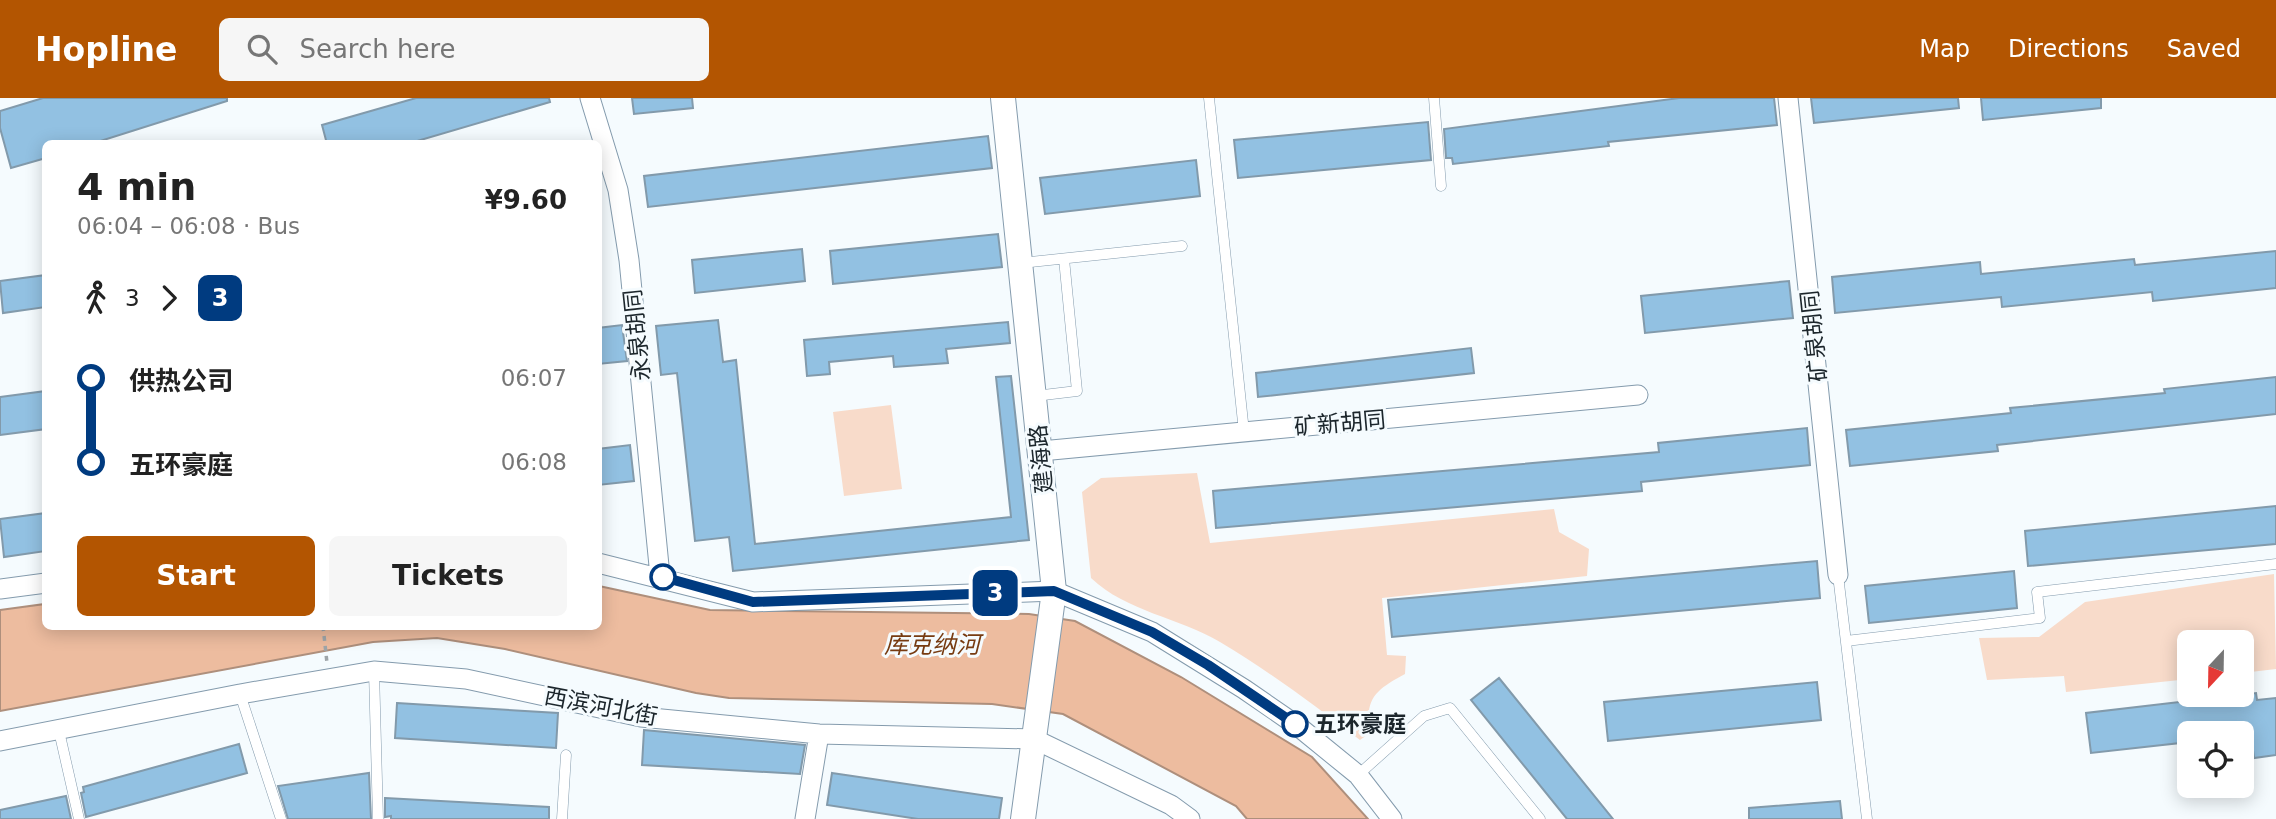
<!DOCTYPE html>
<html lang="en">
<head>
<meta charset="utf-8">
<style>
  body { margin:0; font-family:"DejaVu Sans","Noto Sans SC",sans-serif; background:#f6f6f6; color:#222; height:100vh; display:flex; flex-direction:column; font-size:26px; white-space:nowrap }
  * { box-sizing:border-box; margin:0 }
  p { font-size:23px; color:#767676 }
  .icon { flex:none; width:38px; height:38px; fill:none; stroke:currentColor; stroke-width:2; stroke-linecap:round; stroke-linejoin:round }
  .map { position:relative; flex:1; overflow:hidden }
  .side { position:absolute; left:42px; top:42px; width:560px; height:490px; display:flex; flex-direction:column; background:#fff; border-radius:10px; box-shadow:0 4px 18px #0003 }
  .side>* { flex:none }
  .badge { padding:0 14px; border-radius:10px; font-size:24px; line-height:46px }
  .needle { width:46px; rotate:202deg }
  .tools { position:absolute; left:2177px; top:532px; display:grid; gap:14px }
  .tools a { display:grid; place-items:center; width:77px; height:77px; border-radius:10px; background:#fff; box-shadow:0 4px 18px #0003; font-size:35px }
  .map>.badge { position:absolute; translate:-50% -50%; box-shadow:0 0 0 4px #fff }
  .legs { display:flex; align-items:center; gap:10px; height:77px; padding:0 35px; font-size:23px }
  .legs p { margin-inline-start:auto }
  .summary { display:flex; align-items:center; justify-content:space-between; height:119px; padding:0 35px }
  h1 { font-size:38px; font-weight:600; line-height:52px }
  .action { display:flex; gap:14px; margin-top:auto; padding:14px 35px }
  .action a { flex:1; height:80px; border-radius:10px; background:#b35501; color:#fff; font-size:28px; font-weight:600; line-height:80px; text-align:center }
  .action a+a { background:#f6f6f6; color:#222 }
  ul { padding:0 35px; list-style:none }
  li { display:flex; align-items:center; gap:24px; height:84px; font-size:26px }
  li i { display:grid; place-items:center; width:10px; height:100%; margin:0 9px; background:currentColor }
  li i::after { content:''; width:18px; height:18px; margin:-9px; border:5px solid; border-radius:50%; background:#fff }
  li p { margin-inline-start:auto }
  li:first-child i { background:linear-gradient(#0000 50%,currentColor 0) }
  li:last-child i { background:linear-gradient(currentColor 50%,#0000 0) }
  header { display:flex; align-items:center; gap:42px; box-sizing:border-box; height:98px; padding:0 35px; background:#b35501; color:#fff }
  header strong { font-size:33px }
  nav { display:flex; gap:38px; margin-inline-start:auto; font-size:24px }
  .search { width:490px; height:63px; background:#f6f6f6; display:flex; align-items:center; gap:18px; box-sizing:border-box; padding:0 24px; border-radius:10px; color:#767676; font-size:26px }
  .map>svg:first-child { display:block }
</style>
</head>
<body>
<header>
<strong>Hopline</strong>
<div class="search"><svg class="icon" aria-label="search" viewBox="0 0 24 24"><circle cx="10" cy="10" r="6"/><path d="M15 15l6 6"/></svg>Search here</div>
<nav><a>Map</a><a>Directions</a><a>Saved</a></nav>
</header>
<div class="map">
<svg width="2276" height="721" viewBox="0 0 2276 721">
  <rect width="100%" height="100%" fill="#f5fbfe"/>
  <path fill="#f8dbca" d="M891 307 902 391 844 398 833 314Z
    M1197 375 1210 445 1554 411 1559 434 1589 451 1587 478 1382 500 1387 557 1406 558 1405 576C1377 591 1363 601 1371 634L1360 642C1315 608 1269 573 1220 544 1178 519 1127 514 1091 480L1082 394 1101 380Z
    M2274 476 2276 571 2242 575V544H2189V581L2066 594 2064 578 1987 582 1979 540 2039 539 2085 504Z"/>
  <path fill="#edbc9f" stroke="#ae8f7c" stroke-width="2" d="M599 488 710 512 1029 516 1075 523 1181 579 1312 659 1368 721H1247L1236 708 1063 616 992 606 729 600 696 595 505 551 437 540 373 544 0 613V512L45 506 46 528H598Z"/>
  <path fill="#92c1e2" stroke="#829aab" stroke-width="2" d="M43 0H227V3L91 46H46V60L11 70 0 30V13Z
    M416 0H549L550 4 407 46H327L322 27Z
    M632 0H692L693 10 634 16Z
    M1679 0H1774L1777 27 1608 44 1609 48 1453 66 1452 60H1446L1444 31Z
    M1811 0H1958L1959 10 1814 25Z
    M1981 0H2101V10L1983 22Z
    M1428 24 1431 62 1238 80 1234 42Z
    M988 38 992 70 648 109 644 78Z
    M1196 62 1200 98 1045 116 1040 80Z
    M998 136 1002 169 833 186 830 153Z
    M802 151 805 183 695 195 692 162Z
    M2276 153V190L2153 203 2152 194 2002 209 2001 199 1835 215 1832 179 1980 164 1981 176 2134 161 2135 167Z
    M46 177V209L3 215 0 183Z
    M1789 183 1793 220 1645 235 1641 198Z
    M718 222 723 264 736 262 755 446 1011 419 996 279 1011 278 1029 442 733 473 729 439 695 443 677 275 661 277 656 228Z
    M1008 224 1010 245 946 251 948 265 894 269 893 258 829 264 830 276 807 278 804 242Z
    M622 227 627 263 598 266V230Z
    M1471 250 1474 275 1258 299 1256 275Z
    M2276 279V316L1997 347 1998 353 1850 368 1846 332 2011 315 2010 310 2165 295 2164 291Z
    M46 293V331L0 337V299Z
    M1807 330 1810 367 1641 384 1642 393 1216 430 1213 393 1659 354 1658 345Z
    M630 347 634 383 598 387V351Z
    M2276 408V446L2028 468 2025 433Z
    M46 415V453L4 459 0 421Z
    M1817 463 1820 500 1392 539 1388 502Z
    M2014 473 2017 510 1869 525 1865 488Z
    M1499 580 1613 721H1567L1471 602Z
    M1817 584 1821 622 1608 643 1604 604Z
    M2256 595 2257 602 2276 600V657L2254 660 2251 637 2242 638V635H2189V644L2091 655 2086 615Z
    M397 605 558 615 556 650 395 640Z
    M644 632 805 647 800 676 642 667Z
    M239 646 247 675 86 719 81 695 84 694 83 689Z
    M369 675 371 721H288L278 688Z
    M832 675 1002 700 999 721H918L827 707Z
    M66 698 71 721H0V712Z
    M385 700 549 709V721H391V718L385 719Z
    M1840 703 1842 721H1749V710Z"/>
  <g fill="none" stroke-linecap="round" stroke-linejoin="round">
    <defs>
      <path id="service" d="M1209 0 1244 334
        M1434 0 1441 88
        M1021 165 1182 148
        M1035 298 1077 293 1064 161
        M1838 477 1867 721
        M1846 543 2040 520 2037 494 2276 466
        M374 573 378 721
        M240 596 281 721
        M59 633 79 721
        M1358 677 1424 618 1450 610 1540 721
        M562 721 566 657"/>
      <path id="minor" d="M590 0 618 92 629 162 660 478
        M1788 0 1838 477
        M1041 353 1638 297
        M598 465 753 504 1054 493 1152 534 1244 591 1299 629 1358 677 1392 721
        M0 491 46 485
        M0 643 240 596 374 573 466 581 641 619 819 636 1034 641 1171 707 1190 721
        M805 721 819 636"/>
      <path id="tertiary" d="M1003 0 1054 493 1023 721"/>
    </defs>
    <use href="#service" stroke="#849bad" stroke-width="11"/>
    <use href="#minor" stroke="#849bad" stroke-width="21"/>
    <use href="#tertiary" stroke="#849bad" stroke-width="26"/>
    <path stroke="#9ea5a9" stroke-width="3.5" stroke-dasharray="5 5" stroke-linecap="butt" d="M323 528 327 565"/>
    <use href="#service" stroke="#fff" stroke-width="10"/>
    <use href="#minor" stroke="#fff" stroke-width="19"/>
    <use href="#tertiary" stroke="#fff" stroke-width="24"/>
  </g>
  <g fill="none" stroke-linecap="round" stroke-linejoin="round">
    <defs>
      <path id="line-1" d="M663 479 753 504 1054 493 1152 534 1208 567 1295 626"/>
    </defs>
    <use href="#line-1" stroke="#fff" stroke-width="16"/>
    <use href="#line-1" stroke="#003b80" stroke-width="10"/>
  </g>
  <g fill="#fff" stroke="#003b80" stroke-width="3.5">
    <circle cx="663" cy="479" r="12"/>
    <circle cx="1295" cy="626" r="12"/>
  </g>
  <g text-anchor="middle" stroke-width="6" stroke-linejoin="round" paint-order="stroke">
    <g font-size="23" fill="#1c262c" stroke="#f5fbfe">
      <text transform="translate(637 237) rotate(-96)" y="8">永泉胡同</text>
      <text transform="translate(1814 238) rotate(-96)" y="8">矿泉胡同</text>
      <text transform="translate(1340 325) rotate(-5)" y="8">矿新胡同</text>
      <text transform="translate(1041 361) rotate(-96)" y="8">建海路</text>
      <text transform="translate(601 608) rotate(11)" y="8">西滨河北街</text>
    </g>
    <g font-size="23" font-weight="bold" fill="#1c262c" stroke="#f5fbfe" text-anchor="start">
      <text x="1314" y="634">五环豪庭</text>
    </g>
    <g font-size="24" font-style="italic" fill="#773b11" stroke="#f5fbfe">
      <text x="932" y="555">库克纳河</text>
    </g>
  </g>
</svg>
<div class="tools">
<a><svg class="needle" viewBox="-14 -14 28 28"><path d="M0-13l5 13h-10z" fill="#e53935"/><path d="M0 13l5-13h-10z" fill="#767676"/></svg></a>
<a><svg class="icon" aria-label="locate" viewBox="0 0 24 24"><circle cx="12" cy="12" r="6"/><path d="M12 2v4M12 18v4M2 12h4M18 12h4"/></svg></a>
</div>
<b class="badge" style="left:995px;top:495px;background:#003b80;color:#fff">3</b>
<section class="side">
<div class="summary"><div><h1>4 min</h1><p>06:04 – 06:08 · Bus</p></div><b>¥9.60</b></div>
<div class="legs"><svg class="icon" aria-label="walk" viewBox="0 0 24 24"><circle cx="13" cy="4" r="2"/><path d="M13 8l-2 6 4 7M11 14l-3 7M7 12l3-4h3l4 4"/></svg>3<svg class="icon" aria-label="forward" viewBox="0 0 24 24"><path d="M9 5l7 7-7 7"/></svg><b class="badge" style="background:#003b80;color:#fff">3</b></div>
<ul>
<li><i style="color:#003b80"></i><b>供热公司</b><p>06:07</p></li>
<li><i style="color:#003b80"></i><b>五环豪庭</b><p>06:08</p></li>
</ul>
<div class="action"><a>Start</a><a>Tickets</a></div>
</section>
</div>
</body>
</html>
